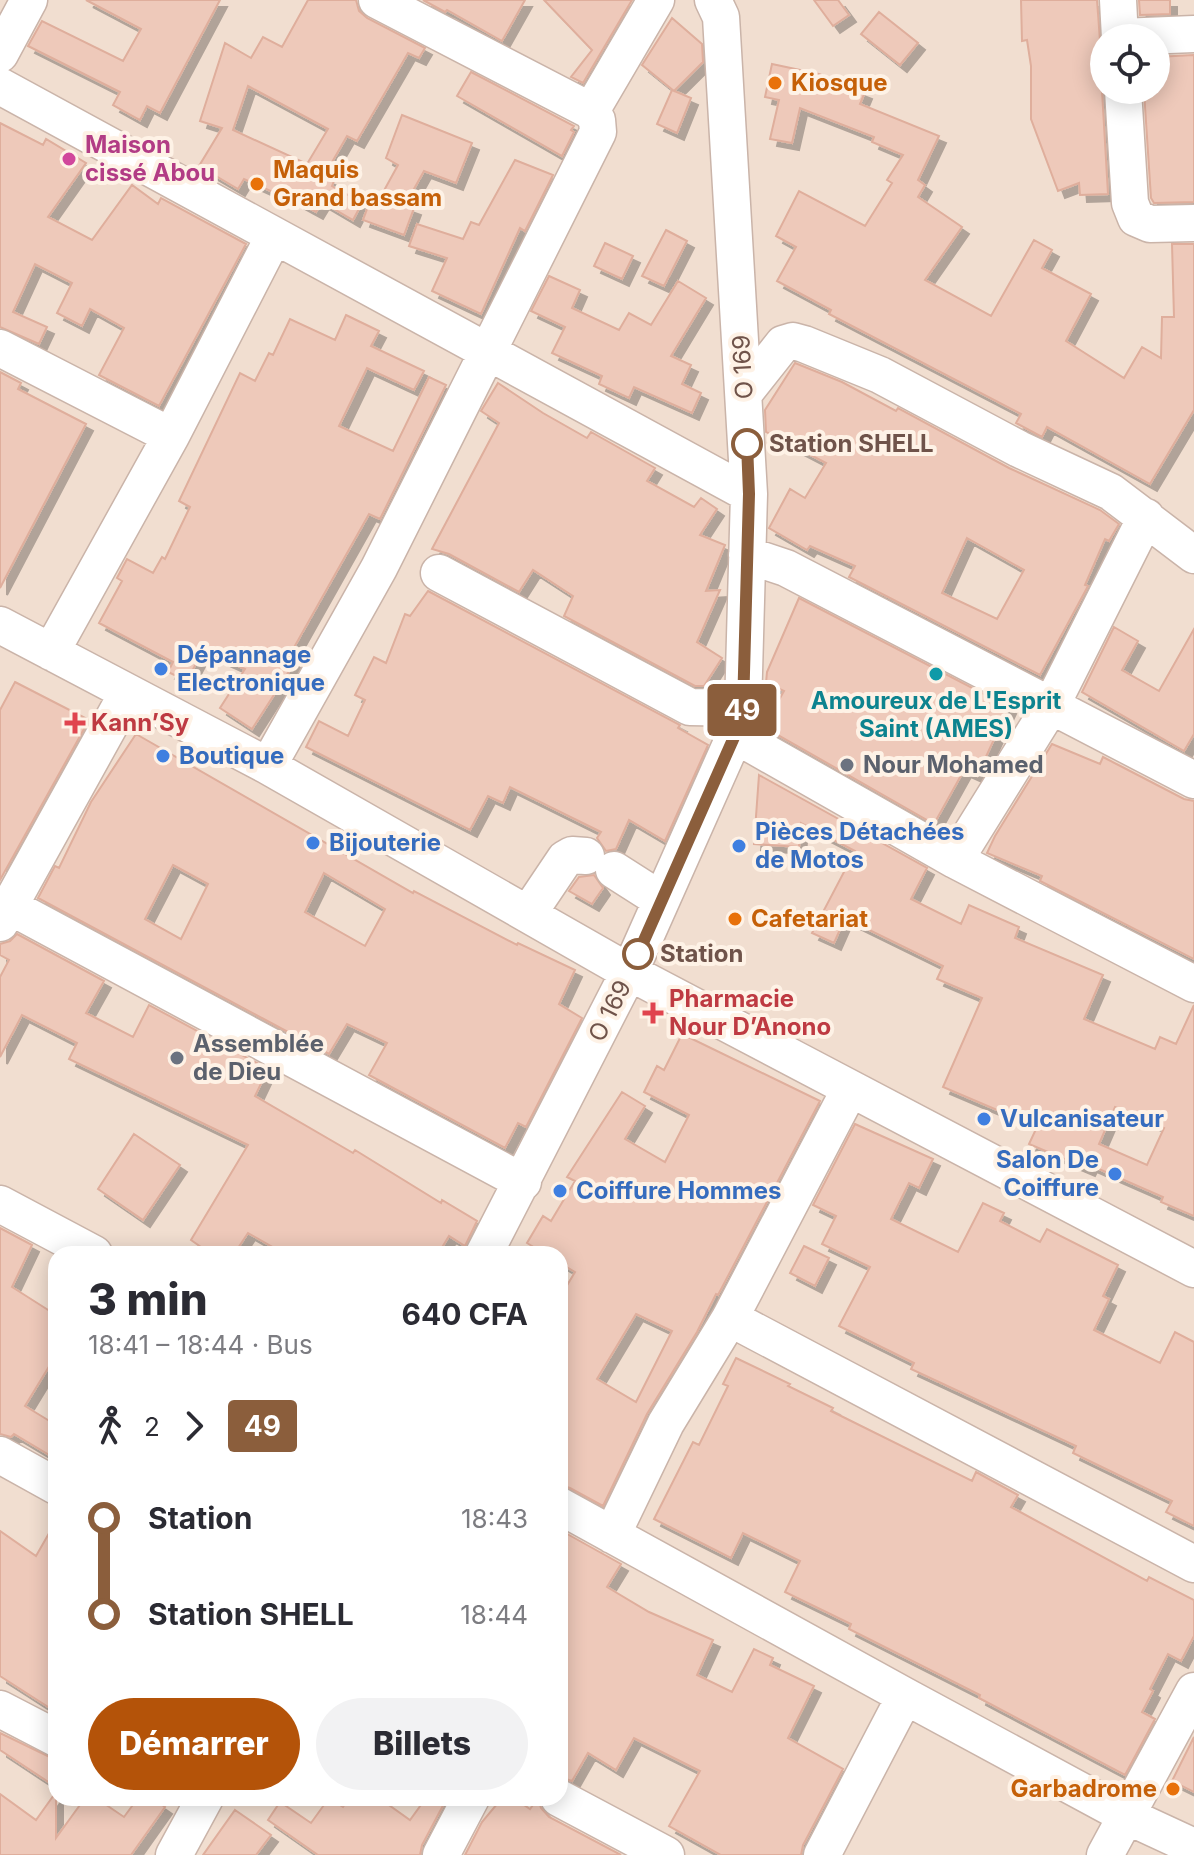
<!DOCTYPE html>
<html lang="fr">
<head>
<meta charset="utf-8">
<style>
  body { margin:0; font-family:Inter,sans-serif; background:#f2f2f3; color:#2b2b33; height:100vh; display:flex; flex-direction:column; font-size:30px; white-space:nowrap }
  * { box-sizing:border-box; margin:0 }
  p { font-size:26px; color:#7c7c81 }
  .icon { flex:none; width:44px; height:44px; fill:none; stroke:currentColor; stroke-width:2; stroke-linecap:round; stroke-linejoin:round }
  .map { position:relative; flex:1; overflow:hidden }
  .sheet { position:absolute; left:48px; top:1246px; width:520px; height:560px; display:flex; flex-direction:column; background:#fff; border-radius:24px; box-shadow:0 4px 20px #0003 }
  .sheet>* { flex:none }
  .badge { padding:0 16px; border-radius:6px; font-size:28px; line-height:52px }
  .tools { position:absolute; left:1090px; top:24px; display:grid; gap:16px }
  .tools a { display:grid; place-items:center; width:80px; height:80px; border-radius:50%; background:#fff; box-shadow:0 4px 20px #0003; font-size:40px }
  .map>.badge { position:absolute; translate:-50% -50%; box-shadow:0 0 0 4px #fff }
  .legs { display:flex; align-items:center; gap:12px; height:88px; padding:0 40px; font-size:26px }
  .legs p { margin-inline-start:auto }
  .overview { display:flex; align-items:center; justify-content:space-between; height:136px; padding:0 40px }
  h1 { font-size:44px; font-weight:800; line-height:60px }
  .cta { display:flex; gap:16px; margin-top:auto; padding:16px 40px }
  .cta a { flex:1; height:92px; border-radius:48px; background:#b45309; color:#fff; font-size:32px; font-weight:800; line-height:92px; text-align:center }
  .cta a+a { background:#f2f2f3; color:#2b2b33 }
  ul { padding:0 40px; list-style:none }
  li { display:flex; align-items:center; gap:28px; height:96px; font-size:30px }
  li i { display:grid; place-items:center; width:12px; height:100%; margin:0 10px; background:currentColor }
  li i::after { content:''; width:20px; height:20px; margin:-10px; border:6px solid; border-radius:50%; background:#fff }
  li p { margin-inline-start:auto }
  li:first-child i { background:linear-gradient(#0000 50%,currentColor 0) }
  li:last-child i { background:linear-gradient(currentColor 50%,#0000 0) }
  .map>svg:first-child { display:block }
</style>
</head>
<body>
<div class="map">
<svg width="1194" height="1855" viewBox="0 0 1194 1855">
  <defs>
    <filter id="shadow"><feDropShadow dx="7" dy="7" stdDeviation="0" flood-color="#0004"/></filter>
  </defs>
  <rect width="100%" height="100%" fill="#faeee1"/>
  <path fill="#f1ded0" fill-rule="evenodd" d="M0 0H1194V1855H0ZM1104 38H1156V90H1104ZM56 1254H560V1798H56Z"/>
  <path fill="#eec9ba" stroke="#dfae9c" stroke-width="2" fill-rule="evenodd" filter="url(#shadow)" d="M86 0H220L160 113 147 106 140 120 113 105 120 92 28 46 42 21 123 61 141 29Z
    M308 0H356L359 11 367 18 425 48 419 58 408 53 357 141 347 136 324 176 334 181 332 186 362 203 353 220 322 202 316 212 287 196 286 198 244 179 238 189 199 166 222 128 200 121 225 43 251 58 263 37 282 47ZM248 86 328 129 307 164 233 130Z
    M423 0H525L502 41 447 10 445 12Z
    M544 0H632L583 83 571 77 592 50Z
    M814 0H838L849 15 833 26Z
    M1021 0H1097L1102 68H1104L1102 91 1108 194 1080 195 1079 183 1058 191 1031 119V66L1027 40 1022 41Z
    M1139 0H1170V14L1140 15Z
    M879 12 918 43 900 65 861 34Z
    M672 18 702 44 703 62 674 91 642 65Z
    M1194 55V202L1154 203 1151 198 1144 91H1156V57Z
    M772 64 819 74 865 92 860 104 939 136 918 180 925 185 918 197 962 227 925 280 991 316 1034 240 1052 250 1042 268 1091 294 1066 341 1124 378 1142 347 1161 358 1162 317H1174L1172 244H1194V410L1150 484 1047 427 1042 437 1016 423 1021 414 829 314 831 310 777 281 796 247 776 236 799 191 865 226 892 183 887 180 903 155 872 142 874 137 800 108 792 143 770 139 779 100 765 97Z
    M471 72 574 126 571 130 574 132 562 156 457 96Z
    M672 90 691 98 677 133 657 124Z
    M402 115 472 143 456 183 424 171 405 205 414 208 404 235 363 220 373 193 381 196 398 165 386 158Z
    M0 123 43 145 46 139 86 163 48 217 92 240 132 185 158 204 161 198 246 244 159 406 99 375 124 328 90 309 82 326 57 313 72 283 35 264 13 312 47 327 39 344 0 327Z
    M515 160 553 175 525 231 520 228 481 314 432 291 447 258 409 246 417 224 463 239 471 222 479 225Z
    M666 230 687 241 664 286 642 276Z
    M605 243 633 256 622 279 594 266Z
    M549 276 580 290 572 308 619 330 629 313 651 325 678 281 706 298 671 356 691 365 682 384 701 393 692 413 634 387 629 398 599 384 602 376 552 353 565 327 531 311Z
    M346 315 379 331 371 346 424 371 414 390 367 368 339 426 393 451 429 377 446 385 380 519 369 514 288 658 295 662 252 729 220 708 245 669 203 650 187 681 168 672 173 662 99 623 122 581 117 578 127 559 153 573 162 557 165 559 190 507 179 501 240 373 255 381 269 353 273 355 290 319 335 340Z
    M795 363 842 382 896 411 898 408 1009 468 1100 510 1119 524 1109 541 1105 539 1085 585 1088 586 1040 675 849 577 855 566 810 546 807 550 769 528 790 489 805 498 826 463 766 432 765 410ZM967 538 1024 570 997 619 942 593Z
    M0 372 21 383 18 389 86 424 0 588Z
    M498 383 543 413 587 438 591 432 655 468 647 481 694 507 701 498 717 509 700 535 725 545 706 591 720 590 697 642 722 658 704 686H695L564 616 573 596 533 570 519 592 449 554 432 549 499 423 481 411Z
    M428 591 680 725 678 728 708 745 665 841 629 820 616 849 606 851 597 838 601 832 510 787 503 803 488 796 470 830 306 747 319 721 348 736 365 700 355 695 374 657 386 663 405 614 410 616Z
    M799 598 1009 707 977 776 964 770 934 824 764 727 784 691 766 683 767 672Z
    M1114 627 1138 641 1122 670 1159 691 1194 629V734L1184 751 1082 692Z
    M15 682 89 720 0 880V710Z
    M136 734 413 893 414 891 517 945 518 943 575 970 559 1004 582 1018 526 1127 518 1123 505 1148 369 1075 387 1043 347 1024 329 1054 38 898 55 866 59 868 91 802ZM173 865 208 884 181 939 145 919ZM324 873 385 909 365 946 305 912Z
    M1052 744 1100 764 1103 757 1184 799 1194 801V959L1040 881 1042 876 987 853 995 836Z
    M759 775 927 868 911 899 961 924 969 905 1019 927 1015 938 1103 975 1084 1019 1155 1049 1160 1037 1176 1044 1194 1005V1216L1161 1202 1163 1197 1090 1165 1088 1169 1029 1144 1037 1127 943 1087 982 998 937 979 943 966 845 918 834 943 812 933 855 851 801 823 799 847 754 844ZM1115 1107 1164 1128 1147 1165 1099 1144Z
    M594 875 603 888 592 904 569 891 579 877Z
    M17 934 104 981 86 1013 133 1037 149 1005 268 1069 255 1096 353 1153 355 1150 441 1203 442 1200 477 1221 465 1246 449 1236 438 1254H285L248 1233 234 1254H211L191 1240 248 1145 69 1059 77 1043 22 1015 0 1057V977L9 960 0 955V944L10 941Z
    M682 1034 820 1101 718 1295 716 1294 697 1332 647 1414 603 1506 570 1488 560 1485V1297L575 1272 560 1263V1254H545L527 1243 543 1216 551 1221 575 1181 567 1177 622 1092 645 1106 625 1139 665 1162 689 1115 644 1092 657 1066 664 1070ZM636 1314 672 1331 636 1402 597 1379Z
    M855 1124 933 1159 919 1188 909 1183 891 1219 958 1252 983 1203 1004 1213 1000 1221 1040 1242 1047 1229 1118 1265 1103 1296 1109 1299 1094 1330 1160 1363 1175 1332 1194 1342V1526L1166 1512 1172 1501 1073 1453 1076 1446 911 1369 914 1363 839 1326 870 1267 822 1244 836 1216 813 1205Z
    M134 1134 180 1165 143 1220 98 1189Z
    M0 1228 32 1245 12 1287 56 1315V1355L25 1406 56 1425V1459L14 1434 11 1437 0 1434Z
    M804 1246 829 1258 815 1286 790 1273Z
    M736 1358 790 1384 788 1386 833 1408 831 1411 972 1481 976 1472 1018 1495 1011 1507 1147 1581 1149 1577 1194 1600V1636L1181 1661 1168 1654 1150 1689 1153 1691 1142 1712 1155 1719 1125 1775 979 1698 980 1695 849 1629 851 1624 785 1592 800 1561 743 1533 731 1558 654 1519 693 1442 699 1445 728 1386 723 1384Z
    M56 1521V1712L0 1676V1531L36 1556Z
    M560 1530 621 1564 607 1587 649 1612 713 1640 697 1675 732 1692 754 1649 773 1658 770 1665 814 1686 788 1738 843 1769 803 1845 801 1855H721L669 1826 700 1771 634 1738 616 1770 588 1753 572 1781 560 1777Z
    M0 1733 56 1760V1787L0 1750Z
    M1194 1737V1792L1172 1781Z
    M56 1792V1838L85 1798H96L124 1817 138 1798H152L165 1807 131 1855H0V1794L36 1820Z
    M329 1798 343 1807 349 1798H379L410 1820 426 1798H447L422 1845 420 1855H318L268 1820 280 1802 311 1823Z
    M502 1798H514L530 1809 538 1798 541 1808 549 1817 621 1855H465L482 1822Z
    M235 1810 271 1835 256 1855H203Z"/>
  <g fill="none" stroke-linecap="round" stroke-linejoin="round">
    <defs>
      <path id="minor" d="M1118 0 1120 38
        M1120 37 1194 34
        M0 54 29 0
        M0 86 749 494
        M1123 90 1130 203 1136 218 1150 224 1194 223
        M591 111 656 0
        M0 348 171 436
        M745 392 783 344 793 341 804 344 880 375 1019 449 1111 492 1194 555
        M747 555 786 568 1194 780
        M439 573 690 707 743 708
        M0 625 268 766 629 972 1194 1269
        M51 652 171 436 274 236
        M735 735 955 860 1194 984
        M268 766 379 568 598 132 597 120 591 111 377 0
        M955 860 1052 704 1146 517
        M614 870 661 900
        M9 906 523 1182
        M528 914 565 859 572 855 586 856
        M0 923 127 694
        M0 1204 94 1254
        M484 1254 634 962 735 735 743 708 749 494 721 17 713 0
        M730 1318 1194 1564
        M0 1455 56 1486
        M560 1506 905 1696 1127 1816 1194 1847
        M612 1535 666 1423 730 1318 850 1089
        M0 1709 56 1738
        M559 1798 666 1855
        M174 1855 205 1798
        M441 1855 471 1798
        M822 1855 905 1696
        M1105 1855 1194 1691"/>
    </defs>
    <use href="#minor" stroke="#cab4a9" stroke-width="39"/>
    <use href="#minor" stroke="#fff" stroke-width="36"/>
  </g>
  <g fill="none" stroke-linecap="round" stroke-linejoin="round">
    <defs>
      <path id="line-1" d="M638 954 735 735 743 708 749 494 747 444"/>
    </defs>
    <use href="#line-1" stroke="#fff" stroke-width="18"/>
    <use href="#line-1" stroke="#8b5e3c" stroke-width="12"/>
  </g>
  <g fill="#e8710a" stroke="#fef2e6" stroke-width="3">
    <circle cx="775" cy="83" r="8"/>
    <circle cx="257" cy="184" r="8"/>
    <circle cx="735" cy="919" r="8"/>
    <circle cx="1173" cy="1789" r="8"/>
  </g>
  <circle fill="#d1479c" stroke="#fef2e6" stroke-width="3" cx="69" cy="159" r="8"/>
  <g fill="#fff" stroke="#8b5e3c" stroke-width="4">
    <circle cx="747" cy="444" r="14"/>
    <circle cx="638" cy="954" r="14"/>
  </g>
  <g fill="#3f7fe0" stroke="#fef2e6" stroke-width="3">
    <circle cx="161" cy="669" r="8"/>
    <circle cx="163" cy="756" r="8"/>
    <circle cx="313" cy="843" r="8"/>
    <circle cx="739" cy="846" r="8"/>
    <circle cx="984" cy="1119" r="8"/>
    <circle cx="1115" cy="1174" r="8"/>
    <circle cx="560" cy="1191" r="8"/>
  </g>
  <circle fill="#0f9aa8" stroke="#fef2e6" stroke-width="3" cx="936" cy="674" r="8"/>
  <g fill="#e0444e" stroke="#fef2e6" stroke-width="3">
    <path d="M71 711h8v8h8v8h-8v8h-8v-8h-8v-8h8z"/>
    <path d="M649 1001h8v8h8v8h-8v8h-8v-8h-8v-8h8z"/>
  </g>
  <g fill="#6b7280" stroke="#fef2e6" stroke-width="3">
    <circle cx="847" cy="765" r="8"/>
    <circle cx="177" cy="1058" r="8"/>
  </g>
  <g text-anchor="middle" stroke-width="8" stroke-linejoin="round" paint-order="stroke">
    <g font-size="24" font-weight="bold" fill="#c56008" stroke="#fef2e6" text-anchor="start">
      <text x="791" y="91">Kiosque</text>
      <text x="273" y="178">Maquis<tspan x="273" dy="28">Grand bassam</tspan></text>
      <text x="751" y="927">Cafetariat</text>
      <text x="1157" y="1797" text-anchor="end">Garbadrome</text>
    </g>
    <g font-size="24" font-weight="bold" fill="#b23c85" stroke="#fef2e6" text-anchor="start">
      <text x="85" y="153">Maison<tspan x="85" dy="28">cissé Abou</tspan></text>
    </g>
    <g font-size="24" fill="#6f534a" stroke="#fef2e6">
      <text transform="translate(743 367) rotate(-93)" y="8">O 169</text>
      <text transform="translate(610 1011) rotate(-63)" y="8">O 169</text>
    </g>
    <g font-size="24" font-weight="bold" fill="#6f534a" stroke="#fef2e6" text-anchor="start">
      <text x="769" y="452">Station SHELL</text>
      <text x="660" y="962">Station</text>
    </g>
    <g font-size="24" font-weight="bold" fill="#366cbe" stroke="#fef2e6" text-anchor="start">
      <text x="177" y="663">Dépannage<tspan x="177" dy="28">Electronique</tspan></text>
      <text x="179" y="764">Boutique</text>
      <text x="755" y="840">Pièces Détachées<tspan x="755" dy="28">de Motos</tspan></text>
      <text x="329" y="851">Bijouterie</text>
      <text x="1000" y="1127">Vulcanisateur</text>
      <text x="1099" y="1168" text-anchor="end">Salon De<tspan x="1099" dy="28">Coiffure</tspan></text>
      <text x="576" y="1199">Coiffure Hommes</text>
    </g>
    <g font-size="24" font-weight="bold" fill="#0d838f" stroke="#fef2e6">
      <text x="936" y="709">Amoureux de L'Esprit<tspan x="936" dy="28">Saint (AMES)</tspan></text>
    </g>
    <g font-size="24" font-weight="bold" fill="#be3a42" stroke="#fef2e6" text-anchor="start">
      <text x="91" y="731">Kann’Sy</text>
      <text x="669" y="1007">Pharmacie<tspan x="669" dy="28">Nour D’Anono</tspan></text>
    </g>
    <g font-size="24" font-weight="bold" fill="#5b616d" stroke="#fef2e6" text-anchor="start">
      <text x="863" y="773">Nour Mohamed</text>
      <text x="193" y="1052">Assemblée<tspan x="193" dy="28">de Dieu</tspan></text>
    </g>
  </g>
</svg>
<div class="tools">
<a><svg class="icon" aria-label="locate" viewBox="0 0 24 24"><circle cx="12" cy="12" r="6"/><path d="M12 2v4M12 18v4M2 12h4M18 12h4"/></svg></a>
</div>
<b class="badge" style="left:742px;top:710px;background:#8b5e3c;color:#fff">49</b>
<section class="sheet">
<div class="overview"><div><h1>3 min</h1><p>18:41 – 18:44 · Bus</p></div><b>640 CFA</b></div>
<div class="legs"><svg class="icon" aria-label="walk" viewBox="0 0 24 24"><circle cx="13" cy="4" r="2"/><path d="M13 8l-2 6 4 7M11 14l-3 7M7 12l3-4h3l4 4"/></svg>2<svg class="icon" aria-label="forward" viewBox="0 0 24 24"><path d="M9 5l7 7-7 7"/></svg><b class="badge" style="background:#8b5e3c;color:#fff">49</b></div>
<ul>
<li><i style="color:#8b5e3c"></i><b>Station</b><p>18:43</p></li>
<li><i style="color:#8b5e3c"></i><b>Station SHELL</b><p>18:44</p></li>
</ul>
<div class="cta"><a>Démarrer</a><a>Billets</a></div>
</section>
</div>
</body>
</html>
